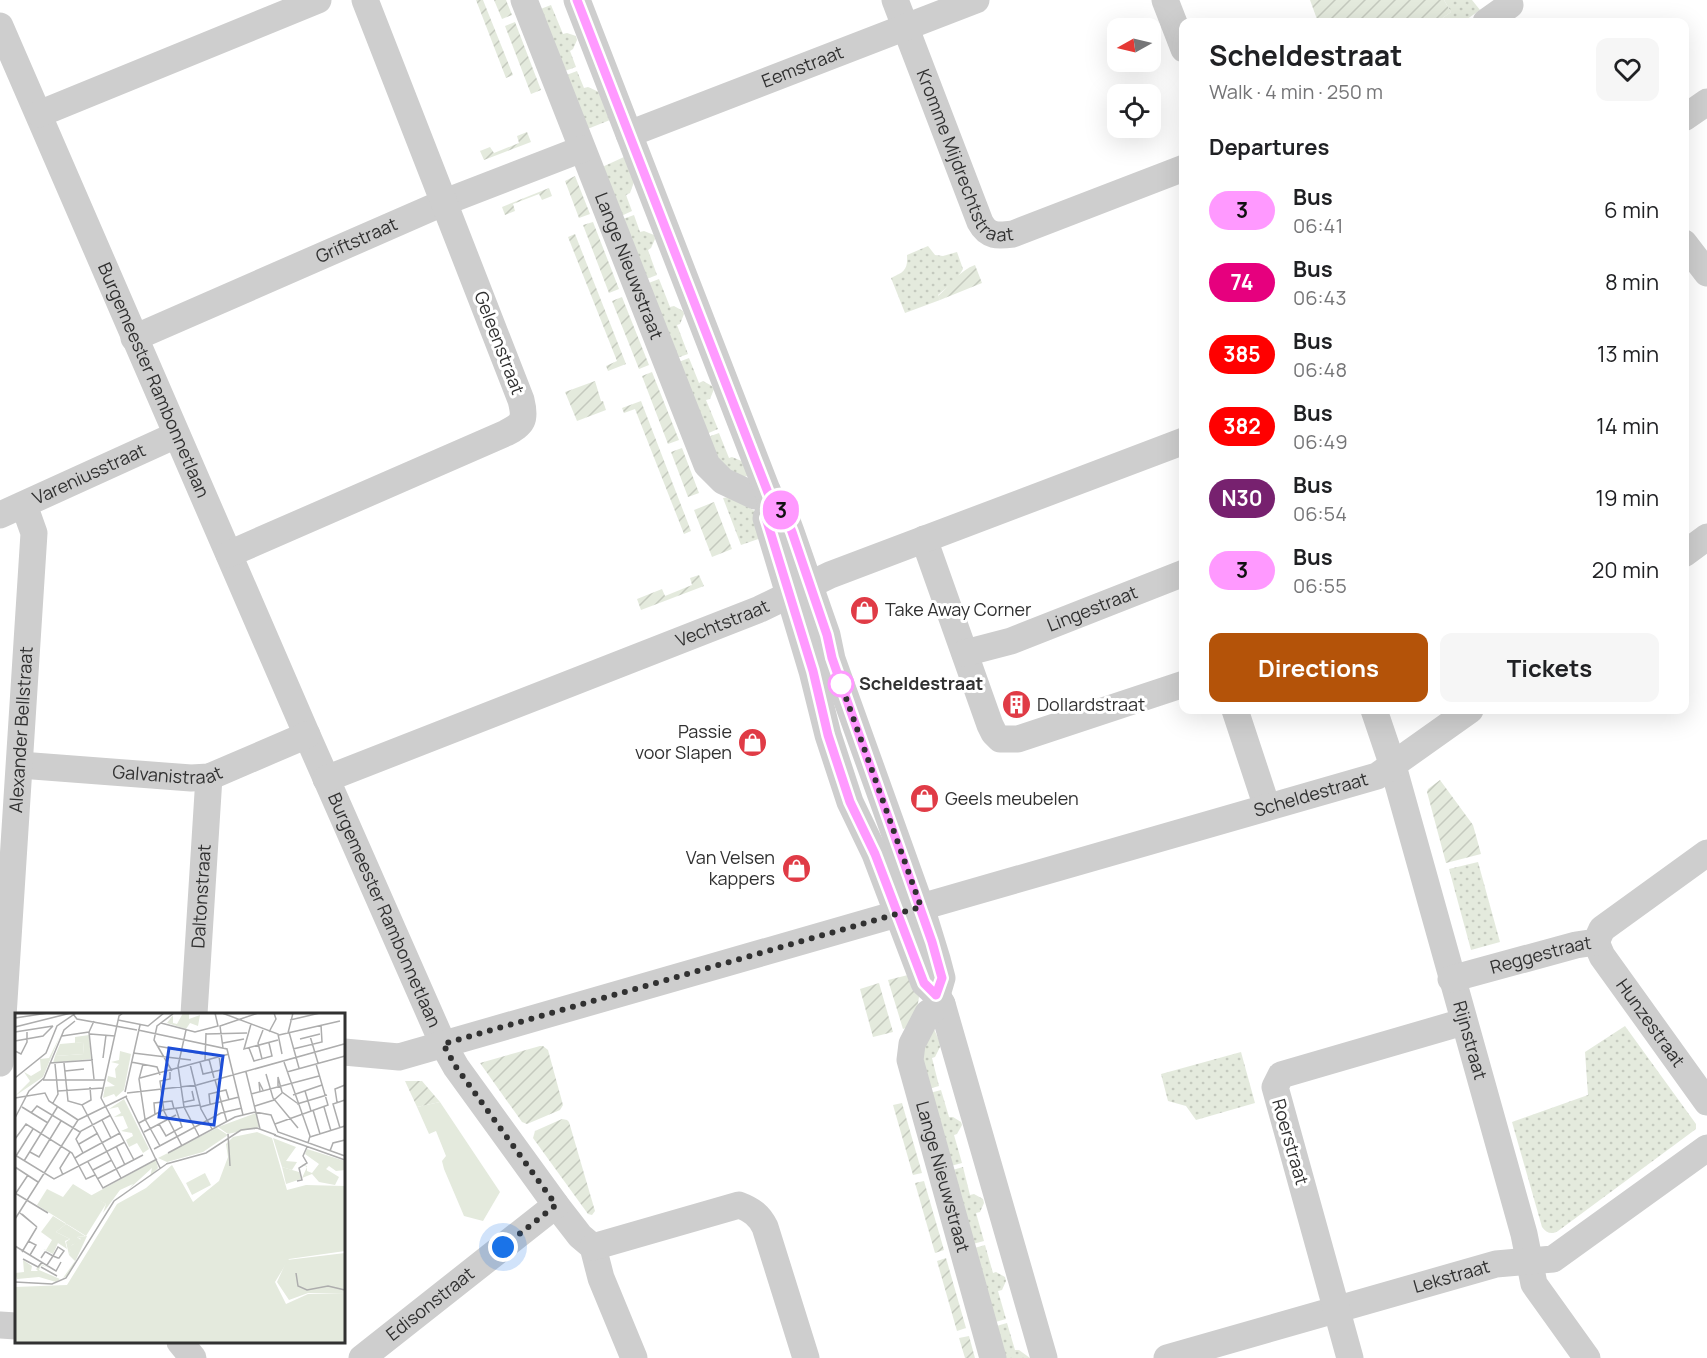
<!DOCTYPE html>
<html lang="en">
<head>
<meta charset="utf-8">
<style>
  body { margin:0; font-family:Manrope,sans-serif; background:#f6f6f6; color:#202124; height:100vh; display:flex; flex-direction:column; font-size:22px; white-space:nowrap }
  * { box-sizing:border-box; margin:0 }
  p { font-size:20px; color:#757577 }
  .icon { flex:none; width:33px; height:33px; fill:none; stroke:currentColor; stroke-width:2; stroke-linecap:round; stroke-linejoin:round }
  .map { position:relative; flex:1; overflow:hidden }
  .side { position:absolute; left:1179px; top:18px; width:510px; height:696px; display:flex; flex-direction:column; background:#fff; border-radius:12px; box-shadow:0 6px 24px #0002 }
  .side>* { flex:none }
  .badge { padding:0 12px; border-radius:20px; font-size:21px; line-height:39px }
  .needle { width:39px; rotate:262deg }
  .buttons { position:absolute; left:1107px; top:18px; display:grid; gap:12px }
  .buttons a { display:grid; place-items:center; width:54px; height:54px; border-radius:12px; background:#fff; box-shadow:0 6px 24px #0002; font-size:30px }
  .you { position:absolute; width:30px; height:30px; margin:-15px; border:4px solid #fff; border-radius:50%; background:#1a73e8; box-shadow:0 0 0 9px #1a73e833 }
  .map>.badge { position:absolute; translate:-50% -50%; box-shadow:0 0 0 3px #fff }
  h2 { padding:0 30px; font-size:22px; line-height:54px }
  .round { display:grid; place-items:center; flex:none; width:63px; height:63px; border-radius:12px; background:#f6f6f6 }
  .headline { display:flex; align-items:center; justify-content:space-between; height:102px; padding:0 30px }
  h1 { font-size:28px; font-weight:700; line-height:45px }
  .cta { display:flex; gap:12px; margin-top:auto; padding:12px 30px }
  .cta a { flex:1; height:69px; border-radius:12px; background:#b45309; color:#fff; font-size:24px; font-weight:700; line-height:69px; text-align:center }
  .cta a+a { background:#f6f6f6; color:#202124 }
  ul { padding:0; list-style:none }
  li { display:flex; align-items:center; gap:18px; height:72px; padding:0 30px }
  li div { flex:1 }
  li b { display:block; font-size:22px }
  li em { font-style:normal }
  li .badge { min-width:66px; font-weight:700; text-align:center }
  .map>svg:first-child { display:block }
</style>
</head>
<body>
<div class="map">
<svg width="1707" height="1358" viewBox="0 0 1707 1358">
  <defs>
    <pattern id="grass-dots" width="8" height="8" patternUnits="userSpaceOnUse" patternTransform="scale(1.5)"><rect width="8" height="8" fill="#e4eadd"/><path d="M2 2h.1M6 6h.1" fill="none" stroke="#c4c9be" stroke-width="1.8" stroke-linecap="round"/></pattern>
    <pattern id="garden-furrows" width="10" height="10" patternUnits="userSpaceOnUse" patternTransform="scale(1.5)"><rect width="10" height="10" fill="#e4eadd"/><path d="M-1 1l2-2M0 10L10 0M9 11l2-2" fill="none" stroke="#c4c9be"/></pattern>
  </defs>
  <rect width="100%" height="100%" fill="#fff"/>
  <path fill="url(#grass-dots)" d="M1444 0H1472L1480 10 1463 22H1437L1451 12Z
    M551 5 563 34 567 33 576 36 577 40 573 49 570 51 576 67 562 72 538 10Z
    M577 71 584 88 588 87 599 92 610 120 585 130 564 76Z
    M624 157 634 182 630 193 626 195 632 211 619 217 600 168Z
    M634 215 640 232 644 231 654 235 655 239 651 248 648 250 657 275 644 280 620 220Z
    M928 246 935 255 943 256 957 252 963 269 956 280 938 295 940 300 905 313 891 278C904 272 908 270 907 255Z
    M659 279 670 307 674 306 683 311 684 314 680 324 677 325 688 354 674 359 646 284Z
    M689 358 699 383 703 381 712 386 714 389 710 399 706 400 718 429 704 435 676 363Z
    M719 433 729 458 732 457 744 462 748 476 743 477 720 464 705 438Z
    M729 497 755 511 764 537 741 545 723 498Z
    M1478 862 1500 942 1471 950 1449 869Z
    M1625 1026 1696 1124V1129L1558 1231C1552 1235 1546 1233 1542 1227L1512 1122 1588 1095 1585 1052Z
    M934 1029 941 1045 935 1057 932 1058 939 1086 925 1090 920 1055Z
    M1241 1052 1255 1103 1196 1120 1186 1106 1168 1101 1161 1074Z
    M941 1090 949 1117H953L961 1122 962 1125 957 1134 954 1135 962 1163 947 1167 926 1094Z
    M963 1167 970 1195 974 1194 983 1199 984 1203 980 1212 976 1213 984 1241 969 1245 949 1171Z
    M985 1245 993 1273 996 1272 1005 1277 1006 1281 1002 1290 998 1291 1006 1319 992 1323 971 1249Z
    M1007 1323 1015 1350H1019L1030 1358H1002L993 1327Z"/>
  <path fill="#e4eadd" d="M440 1102 500 1192 483 1221 464 1216 444 1169 442 1161 446 1156 436 1131 429 1134 417 1107Z"/>
  <path fill="url(#garden-furrows)" d="M476 0H483L513 75 506 78Z
    M494 0H506L512 15 502 19Z
    M1310 0H1444L1451 12 1437 22H1318Z
    M515 22 541 90 531 94 505 26Z
    M527 132 531 142 484 160 480 151 490 147 494 153 519 143 517 136Z
    M575 176 590 214 579 218 565 181Z
    M549 188 552 196 542 200 539 194 513 204 515 211 505 215 502 207Z
    M593 222 619 289 609 293 583 225Z
    M575 234 626 364 608 371 606 366 617 361 568 237Z
    M975 265 982 283 940 300 938 296C951 285 960 270 975 265Z
    M622 297 649 365 639 369 612 301Z
    M652 372 679 440 668 444 642 376Z
    M595 381 601 401H603L606 410 577 421 565 392Z
    M641 401 691 531 684 534 635 409 624 413 622 408Z
    M682 448 699 493 688 497 671 452Z
    M714 502 732 549 712 557 694 510Z
    M699 575 704 586 641 610 637 599 662 589 665 596 692 585 690 578Z
    M1440 780 1473 825 1481 854 1446 863 1427 792 1428 789Z
    M912 974 921 996 919 997 917 1009 908 1027 903 1029 888 980Z
    M879 983 893 1032 873 1037 860 989Z
    M540 1046H543L548 1050 563 1105 560 1110 527 1124 522 1122 480 1063Z
    M405 1081H422L440 1102 417 1107Z
    M902 1103 922 1173 913 1175 893 1105Z
    M562 1119 567 1120 569 1122 595 1211 592 1215 588 1214 533 1138 535 1131Z
    M924 1181 944 1250 935 1253 915 1183Z
    M946 1258 966 1328 957 1331 937 1261Z
    M969 1336 975 1358H965L959 1338Z"/>
  <g fill="none" stroke-linecap="round" stroke-linejoin="round">
    <g stroke="#cecece" stroke-width="27">
      <path id="s1" d="M524 0 707 465 723 481 755 496 768 492"/>
      <path d="M577 0 772 503 784 513 791 532 827 635 832 659 921 907 937 959 942 978 937 995"/>
      <path id="s2" d="M895 0 980 222C988 237 998 236 1013 234L1184 168"/>
      <path d="M1165 0 1184 49"/>
      <path d="M1486 22 1510 5"/>
      <path id="s3" d="M0 26 307 735 443 1044 456 1067 556 1205 580 1236 593 1247 601 1278 634 1358"/>
      <path d="M39 114 318 0"/>
      <path d="M1684 118 1707 102"/>
      <path id="s4" d="M629 134 976 0"/>
      <path d="M1684 243 1707 273"/>
      <path id="s5" d="M134 338 445 202 582 149"/>
      <path d="M772 503 766 518 812 671 828 735 850 802 875 854 924 983 937 995 942 1004 1044 1358"/>
      <path id="s6" d="M0 515 176 435"/>
      <path d="M924 539 990 725 994 733 1000 739H1018L1184 684"/>
      <path d="M229 554 506 433C523 424 526 420 521 400L365 0"/>
      <path d="M1684 554 1707 537"/>
      <path id="s7" d="M965 653 1011 641 1184 573"/>
      <path d="M1235 710 1267 807"/>
      <path id="s8" d="M1374 710 1393 766 1524 1234 1534 1284 1587 1358"/>
      <path id="s9" d="M20 765 191 778 209 777 307 735"/>
      <path id="s10" d="M326 779 760 609 830 575 1184 441"/>
      <path id="s11" d="M1596 942 1602 956 1707 1102"/>
      <path id="s12" d="M1451 979 1576 945 1596 942 1602 929 1707 853"/>
      <path id="s13" d="M942 1004 928 1013 912 1044 910 1060 993 1358"/>
      <path id="s14" d="M194 1014 209 777"/>
      <path id="s15" d="M344 1052 399 1057 1377 776 1470 710"/>
      <path id="s16" d="M0 1063 34 533 24 505"/>
      <path d="M593 1247 739 1205C752 1210 759 1215 765 1227L806 1358"/>
      <path d="M0 1325 16 1326"/>
      <path d="M180 1342 193 1358"/>
      <path id="s17" d="M362 1358 556 1205"/>
      <path id="s18" d="M1167 1358 1496 1264 1553 1259 1707 1148"/>
      <path d="M1350 1358 1275 1087 1281 1075 1463 1022"/>
    </g>
  </g>
  <g fill="none" stroke-linecap="round" stroke-linejoin="round">
    <defs>
      <path id="line" d="M577 0 772 503 784 513 792 532 827 635 832 658 932 942 942 978 936 995 924 983 875 854 850 802 828 735 813 671 766 518"/>
    </defs>
    <use href="#line" stroke="#fff" stroke-width="14"/>
    <use href="#line" stroke="#f9f" stroke-width="9"/>
    <path stroke="#313131" stroke-width="6" stroke-dasharray="0 10.8" d="M503 1247 556 1205 456 1067 443 1044 921 907 841 684"/>
  </g>
  <defs>
    <symbol id="shop-disc" viewBox="-11 -11 22 22"><circle r="9.5" fill="#e03b46" stroke="#fff"/><path d="M-5-2.5h2.3a2.7 3.5 0 0 1 5.4 0H5L5.5 6h-11ZM-1.5-2.5h3a1.5 2.3 0 0 0-3 0Z" fill="#fff"/></symbol>
    <symbol id="building-disc" viewBox="-11 -11 22 22"><circle r="9.5" fill="#e03b46" stroke="#fff"/><path d="M-4-6H4V6H1V3H-1V6H-4ZM-2.5-4.3h1.7v1.8h-1.7ZM.8-4.3h1.7v1.8H.8ZM-2.5-1h1.7V.8h-1.7ZM.8-1h1.7V.8H.8Z" fill="#fff"/></symbol>
  </defs>
  <g fill-rule="evenodd">
    <use href="#shop-disc" x="848" y="594" width="33" height="33"/>
    <use href="#building-disc" x="1000" y="688" width="33" height="33"/>
    <use href="#shop-disc" x="736" y="726" width="33" height="33"/>
    <use href="#shop-disc" x="908" y="782" width="33" height="33"/>
    <use href="#shop-disc" x="780" y="852" width="33" height="33"/>
  </g>
  <circle fill="#fff" stroke="#f9f" stroke-width="3" cx="841" cy="684" r="12"/>
  <g text-anchor="middle" stroke-width="6" stroke-linejoin="round" paint-order="stroke">
    <g font-size="18" fill="#313131" stroke="#fff">
      <text dy="6" stroke="none"><textPath href="#s4" startOffset="186">Eemstraat</textPath></text>
      <text dy="6" stroke="none"><textPath href="#s2" startOffset="176">Kromme Mijdrechtstraat</textPath></text>
      <text dy="6" stroke="none"><textPath href="#s5" startOffset="243">Griftstraat</textPath></text>
      <text dy="6" stroke="none"><textPath href="#s1" startOffset="286">Lange Nieuwstraat</textPath></text>
      <text transform="translate(499 343) rotate(69)" y="6">Geleenstraat</text>
      <text dy="6" stroke="none"><textPath href="#s3" startOffset="386">Burgemeester Rambonnetlaan</textPath></text>
      <text dy="6" stroke="none"><textPath href="#s6" startOffset="98">Vareniusstraat</textPath></text>
      <text dy="6" stroke="none"><textPath href="#s7" startOffset="135">Lingestraat</textPath></text>
      <text dy="6" stroke="none"><textPath href="#s10" startOffset="426">Vechtstraat</textPath></text>
      <text dy="6" stroke="none"><textPath href="#s16" startOffset="334">Alexander Bellstraat</textPath></text>
      <text dy="6" stroke="none"><textPath href="#s9" startOffset="148">Galvanistraat</textPath></text>
      <text dy="6" stroke="none"><textPath href="#s15" startOffset="1004">Scheldestraat</textPath></text>
      <text dy="6" stroke="none"><textPath href="#s14" startOffset="118">Daltonstraat</textPath></text>
      <text dy="6" stroke="none"><textPath href="#s3" startOffset="964">Burgemeester Rambonnetlaan</textPath></text>
      <text dy="6" stroke="none"><textPath href="#s12" startOffset="93">Reggestraat</textPath></text>
      <text dy="6" stroke="none"><textPath href="#s11" startOffset="98">Hunzestraat</textPath></text>
      <text dy="6" stroke="none"><textPath href="#s8" startOffset="344">Rijnstraat</textPath></text>
      <text transform="translate(1290 1142) rotate(74)" y="6">Roerstraat</text>
      <text dy="6" stroke="none"><textPath href="#s13" startOffset="189">Lange Nieuwstraat</textPath></text>
      <text dy="6" stroke="none"><textPath href="#s18" startOffset="296">Lekstraat</textPath></text>
      <text dy="6" stroke="none"><textPath href="#s17" startOffset="87">Edisonstraat</textPath></text>
    </g>
    <g font-size="18" fill="#313131" stroke="#fff" text-anchor="start">
      <text x="885" y="616">Take Away Corner</text>
      <text x="1037" y="711">Dollardstraat</text>
      <text x="732" y="738" text-anchor="end">Passie<tspan x="732" dy="21">voor Slapen</tspan></text>
      <text x="945" y="805">Geels meubelen</text>
      <text x="775" y="864" text-anchor="end">Van Velsen<tspan x="775" dy="21">kappers</tspan></text>
    </g>
    <g font-size="18" font-weight="bold" fill="#313131" stroke="#fff" text-anchor="start">
      <text x="859" y="690">Scheldestraat</text>
    </g>
  </g>
  <g transform="translate(15 1013)">
    <rect width="330" height="330" fill="#fff"/>
    <path d="M168 0H174V6L185 2 183 13 175 10 171 16 152 10 158 2V10L162 11ZM45 23 28 64 0 83 15 68 9 59 16 63 26 57 25 46 34 45ZM241 100 244 114 213 121 203 114ZM258 125 281 134 271 148 282 149 277 157 267 154ZM292 136 330 148V157L321 158 314 153 311 156 324 164 320 172 304 169 297 161 287 165 292 154 286 151 292 153V158L297 160 304 151 290 141ZM141 147 143 155 135 164 137 155 114 176 118 171 105 177 88 200 91 191 80 185 61 216 50 210 77 182ZM38 203 51 211 41 219 55 226 50 228 52 236 43 230 38 241 28 236 31 237 37 227 26 219ZM72 223 54 262 48 265 60 248 54 242 56 233 66 226 62 224ZM8 247 17 253 16 258H23L21 256 26 251 34 255 26 252 24 257 45 266 41 269 24 264 2 266 0 260 9 259Z" fill="#e4eadd"/>
    <path d="M202 115 213 122 188 139 152 149 143 145ZM51 211 70 223 62 224 67 228 57 232 54 242 51 229 55 226 41 219Z" fill="#e4eadd"/>
    <path d="M68 29 69 41 40 43 45 31ZM330 240V280H293L274 287 262 269 272 247Z" fill="#e4eadd"/>
    <path d="M74 22 76 46 38 50 40 43 69 41 68 29 60 30V24ZM105 38 116 41 109 77 101 84 99 81 88 85 90 74 100 73 92 68 93 63 101 65 100 56 104 51 96 49 104 47ZM109 86 134 136 128 140 122 130 114 134 111 127 118 123 117 120 106 118 113 115 108 103 99 104 106 100 103 94 94 96ZM242 119 257 125 272 177 291 172 330 173V238L274 246 260 269 271 291 293 281 330 280V330H0V274L52 272 102 191 131 175 157 152 178 189 204 168 213 144 211 131 218 124ZM267 154 284 159 286 166 271 171ZM190 160 196 172 177 182 171 170ZM58 171 91 191 71 223 22 192 32 176 48 184Z" fill="#e4eadd"/>
    <path d="M202 183 208 188 194 203 182 207 183 191Z" fill="#e4eadd"/>
    <path fill="none" stroke="#adadad" stroke-width="1.5" d="M108 0 104 3 86 85 119 147M207 0 263 21 267 41M58 1 62 6 122 17M0 5 33 0M103 7 133 13 149 0M275 7 305 0M146 10 180 19 203 13 200 0M236 11 229 36 263 27M0 14 56 0M330 15V37M123 17 212 36 228 102M171 17 163 53 169 94 184 123M0 19 38 13M254 19 261 6 259 0M274 19 284 55M273 20 278 0M75 21 100 23M191 21 232 20M264 22 325 8M47 23 74 19M295 23 303 50M285 26 305 21M0 28 28 23 38 13M208 30 229 26M142 33 188 41M208 35 205 13 243 0M234 35 239 48 257 43 254 30M278 36 307 29 306 12M0 38 6 41 12 29V19M118 40 176 47M88 45 91 22M194 46 199 65M247 46 243 30 248 17M190 47 191 20M116 49 142 54 145 62M185 49 188 61 206 57 204 43M269 49 295 123 293 130M35 50 78 47M49 50 53 88 67 92 76 87 75 74M128 51 124 66 130 106 145 133M175 51 186 96 197 116M50 58 69 56M157 58 139 27 142 13 159 0M231 59 245 116M272 59 330 43M0 65 31 40 42 13 61 0M125 65 214 41M79 66 74 19 79 8M28 67H90M200 67 212 109M253 68 251 61 258 85 283 115M263 73V64L267 79 282 90M146 75 145 68 155 66V59M146 77 149 98 167 133M43 78 88 75M290 78 296 98M110 79 125 12M245 79 244 69 248 77M112 80 182 72 329 31M236 81 304 63M278 82 307 72M111 84 145 155M0 85 30 80 34 88 63 107M169 89 179 87 177 78M322 89 320 76 330 72M38 90 43 81 40 51M195 91 194 81 211 77 214 87M282 91 312 82M67 92 106 165M240 93 259 87 267 80M7 94 33 110M185 94 224 84M309 94 316 118M298 97 305 121M16 100 22 93 65 119M140 102 139 90 157 88 159 96M0 105 14 78 29 65 49 17 60 8M63 107 112 83M87 107 96 125M124 110 148 97 185 92M144 111 151 123 167 114 161 96M260 111 313 92 301 51M325 115 318 91 330 87M129 119 161 102M213 121 215 153M259 122 302 137M295 124 330 113M0 126 11 111 57 140 71 166 80 162M64 131 83 120M101 133 110 152M139 136 206 100 227 95M302 137 330 147M315 138 318 130 330 127M15 139 24 144 46 108M68 140 105 120M153 140 220 104 240 99 256 102 263 119 330 143M0 142 39 166 110 129M1 143 18 116M60 145 68 140 61 126 66 118 96 102M9 148 43 93M73 149 88 175 142 146M151 151 191 140 226 117 242 115 261 122M0 154 23 169M78 157 97 147M48 162 45 155 55 139M82 166 128 142M282 168 287 167 284 155 292 150 288 143 292 134M0 180 33 200M1 180 13 162M5 200 22 214M7 201 22 214M0 206 63 107M13 228 21 232 15 242M0 233 41 258 46 249M7 239 22 214M26 245 30 239H31L38 243 43 245H44L49 238 43 234 38 243 32 252M8 246 23 254 27 249M26 254 42 263M281 260 283 273 292 277 313 273 330 277M0 269 37 271 51 265 99 188 153 150"/>
    <path fill="#1d4ed8" fill-opacity="0.15" stroke="#1d4ed8" stroke-width="3" d="M154 35 208 43 199 112 144 104Z"/>
    <rect width="330" height="330" fill="none" stroke="#313131" stroke-width="3"/>
  </g>
</svg>
<div class="buttons">
<a><svg class="needle" viewBox="-14 -14 28 28"><path d="M0-13l5 13h-10z" fill="#e53935"/><path d="M0 13l5-13h-10z" fill="#757577"/></svg></a>
<a><svg class="icon" aria-label="locate" viewBox="0 0 24 24"><circle cx="12" cy="12" r="6"/><path d="M12 2v4M12 18v4M2 12h4M18 12h4"/></svg></a>
</div>
<div class="you" style="left:503px;top:1247px"></div>
<b class="badge" style="left:781px;top:510px;background:#f9f;color:#111">3</b>
<section class="side">
<div class="headline"><div><h1>Scheldestraat</h1><p>Walk · 4 min · 250 m</p></div><a class="round"><svg class="icon" aria-label="heart" viewBox="0 0 24 24"><path d="M12 20l-8-8c-3-5 5-10 8-4 3-6 11-1 8 4z"/></svg></a></div>
<h2>Departures</h2>
<ul>
<li><span class="badge" style="background:#f9f;color:#111">3</span><div><b>Bus</b><p>06:41</p></div><em>6 min</em></li>
<li><span class="badge" style="background:#e6007e;color:#fff">74</span><div><b>Bus</b><p>06:43</p></div><em>8 min</em></li>
<li><span class="badge" style="background:#f00;color:#fff">385</span><div><b>Bus</b><p>06:48</p></div><em>13 min</em></li>
<li><span class="badge" style="background:#f00;color:#fff">382</span><div><b>Bus</b><p>06:49</p></div><em>14 min</em></li>
<li><span class="badge" style="background:#77216f;color:#fff">N30</span><div><b>Bus</b><p>06:54</p></div><em>19 min</em></li>
<li><span class="badge" style="background:#f9f;color:#111">3</span><div><b>Bus</b><p>06:55</p></div><em>20 min</em></li>
</ul>
<div class="cta"><a>Directions</a><a>Tickets</a></div>
</section>
</div>
</body>
</html>
